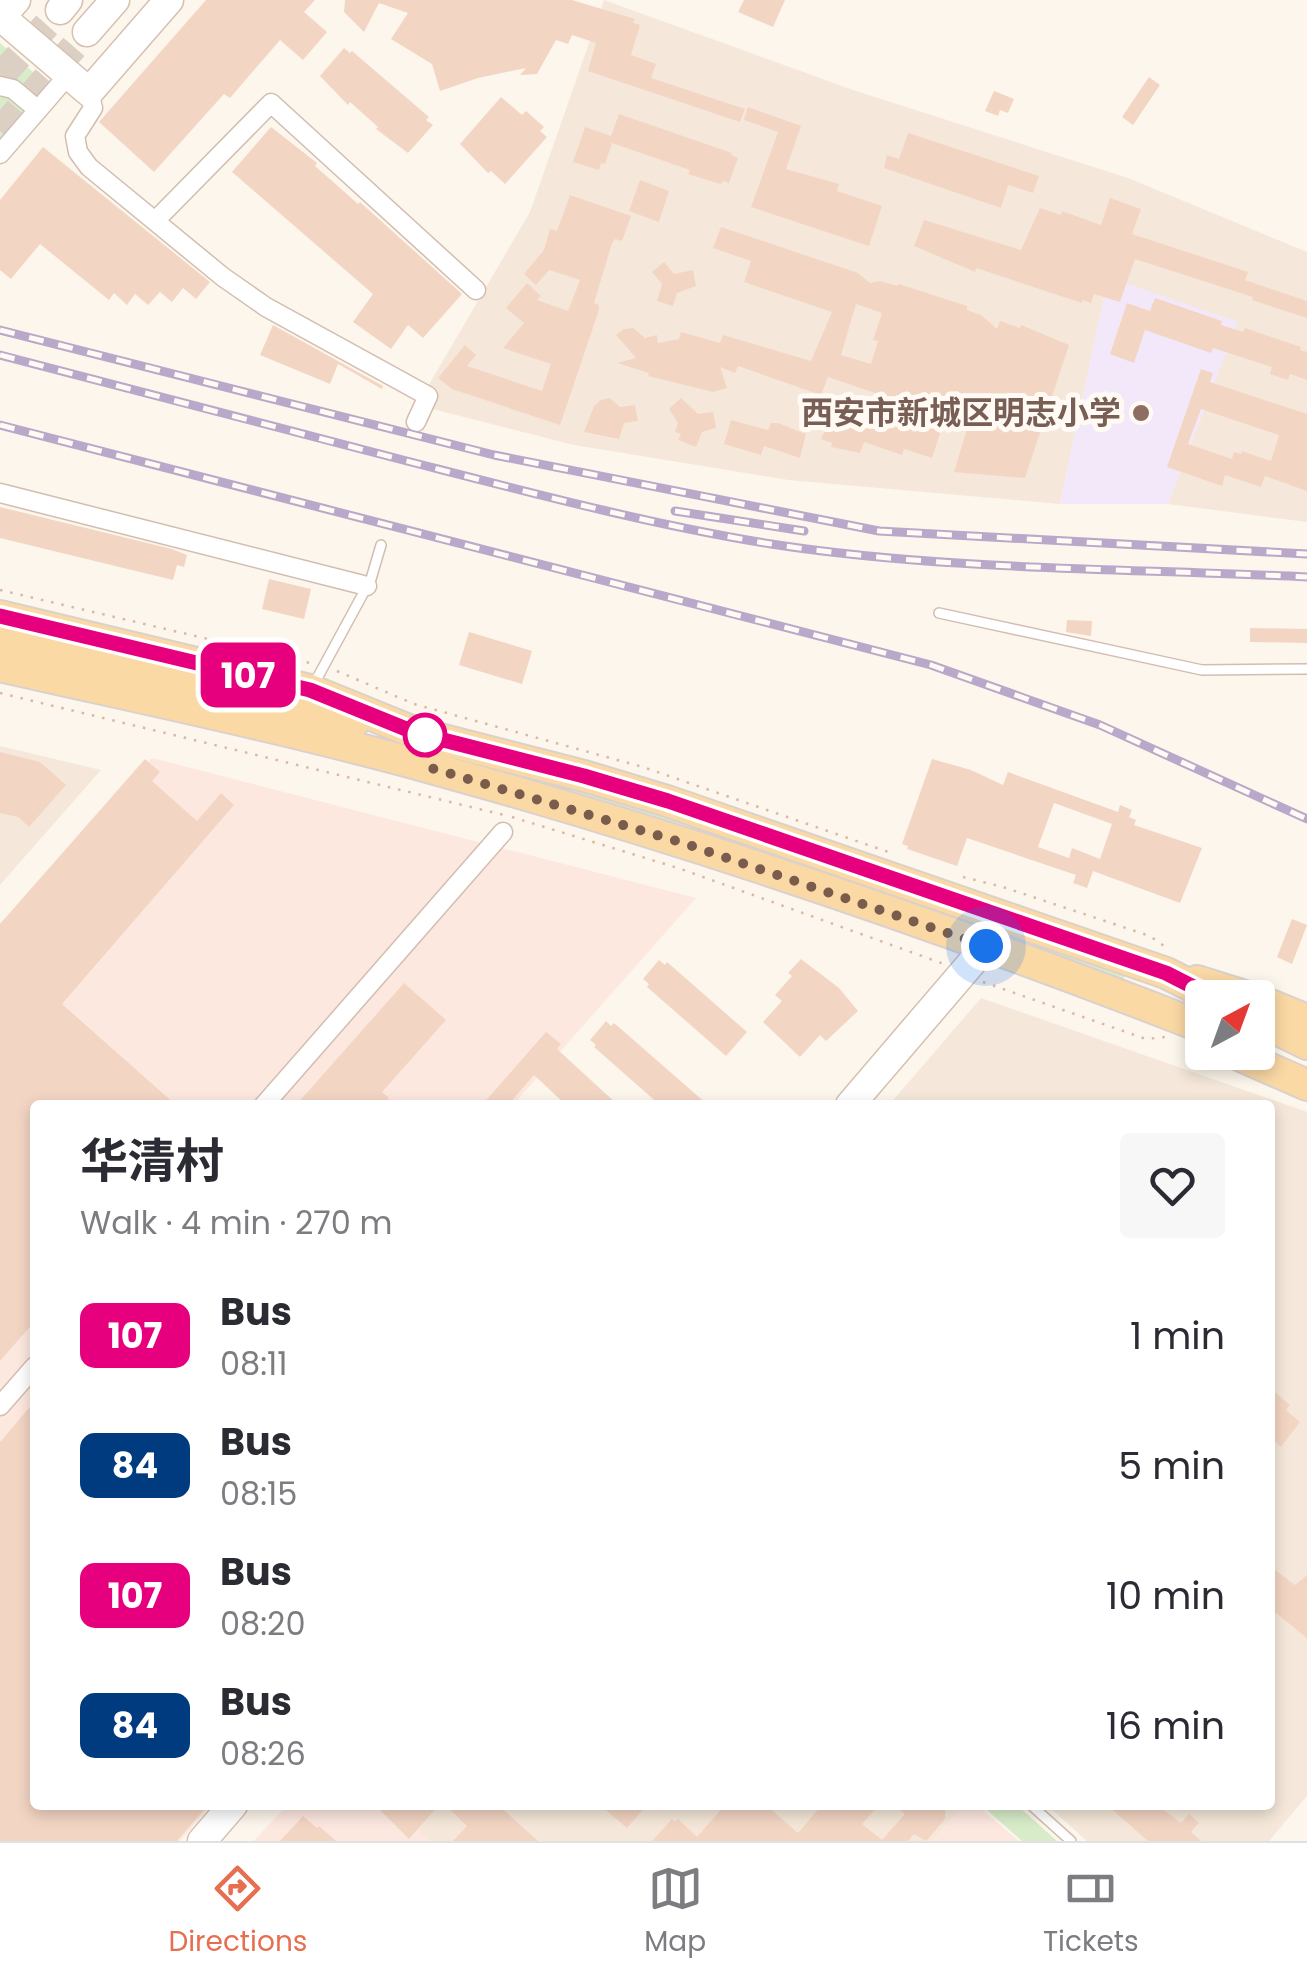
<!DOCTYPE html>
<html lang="en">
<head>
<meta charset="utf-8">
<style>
  body { margin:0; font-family:Poppins,"Noto Sans SC",sans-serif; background:#f7f7f7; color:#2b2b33; height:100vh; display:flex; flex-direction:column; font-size:38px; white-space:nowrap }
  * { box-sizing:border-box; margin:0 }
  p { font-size:32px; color:#7c7c81 }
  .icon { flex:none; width:55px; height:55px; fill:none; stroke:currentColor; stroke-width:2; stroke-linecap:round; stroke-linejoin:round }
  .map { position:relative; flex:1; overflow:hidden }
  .sheet { position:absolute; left:30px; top:1100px; width:1245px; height:710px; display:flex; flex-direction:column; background:#fff; border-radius:10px; box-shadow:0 5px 15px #0003 }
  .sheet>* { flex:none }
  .badge { padding:0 20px; border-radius:15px; font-size:35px; line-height:65px }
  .needle { width:65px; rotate:41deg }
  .buttons { position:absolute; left:1185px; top:980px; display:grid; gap:20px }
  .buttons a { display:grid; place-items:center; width:90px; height:90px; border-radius:10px; background:#fff; box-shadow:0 5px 15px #0003; font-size:50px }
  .you { position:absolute; width:50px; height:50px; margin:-25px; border:8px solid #fff; border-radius:50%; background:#1a73e8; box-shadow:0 0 0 15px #1a73e833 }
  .map>.badge { position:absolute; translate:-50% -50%; box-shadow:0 0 0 5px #fff }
  .round { display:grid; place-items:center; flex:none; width:105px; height:105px; border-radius:10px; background:#f7f7f7 }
  .summary { display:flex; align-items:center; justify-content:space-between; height:170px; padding:0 50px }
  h1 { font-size:48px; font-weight:700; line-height:75px }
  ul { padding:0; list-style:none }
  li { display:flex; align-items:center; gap:30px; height:130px; padding:0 50px }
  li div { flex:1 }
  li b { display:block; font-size:38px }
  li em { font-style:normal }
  li .badge { min-width:110px; font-weight:700; text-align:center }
  .menu { display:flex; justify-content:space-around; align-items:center; height:140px; border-top:2px solid #e1e1e2; background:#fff; font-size:28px; color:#7c7c81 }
  .menu a { display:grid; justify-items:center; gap:5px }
  .menu .selected { color:#e76f51 }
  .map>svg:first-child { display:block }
</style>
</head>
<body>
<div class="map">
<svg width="1307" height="1841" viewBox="0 0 1307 1841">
  <rect width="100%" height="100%" fill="#fdf6ec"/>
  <path fill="#f5e8da" d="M604 0 853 90 1128 178 1307 252V522L1168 504 1237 322 1108 278 1060 504 788 480 574 445 417 405 530 212Z
    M0 746 101 770 0 885Z
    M981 998 1307 1112V1796L1269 1841H1087L1047 1805H1270V1105H889Z
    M388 1805H964L932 1841H428Z"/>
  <path fill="#fde8e0" d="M152 758 696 898 513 1105H35V1805H211L180 1841H0V924Z
    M287 1805H389L430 1841H254Z
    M964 1805H977L1019 1841H932Z"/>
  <path fill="#f3e8fa" d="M1108 277 1238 322 1168 504H1060Z"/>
  <path fill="#d8ecc9" d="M0 43 50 87 0 145Z
    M301 720C465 755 625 800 784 854L780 864Z
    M803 862 1125 974 1122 984 800 871Z
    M981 1805H1017L1057 1841H1022Z"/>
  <path fill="#f3d5c3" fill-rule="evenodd" d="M206 0H315L304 12 327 32 303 60 280 40 230 98 224 94 154 172 99 122Z
    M345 0H572L635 19 633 23 640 25 631 55 656 64 651 78 745 109 740 122 588 71 596 43 572 35 568 44 556 40 537 74 520 75 526 68 478 78 440 91 432 64 391 39 408 13 379 3 364 32 344 12Z
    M744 0H785L773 27 738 12Z
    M344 48 350 53 352 51 429 117 426 120 433 125 408 153 376 129 378 127 350 102 348 105 320 76Z
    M1149 77 1160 85 1133 125 1122 117Z
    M994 91 1014 99 1008 113 1000 110 998 116 985 111Z
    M501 97 522 115 526 111 544 127 540 131 547 137 505 184 491 171 488 173 460 144Z
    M748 107 801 126 786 169 839 184 837 191 882 206 869 246 751 207 778 132 744 120Z
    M619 114 732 153 731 155 738 158 729 183 723 181 720 184 688 174 690 170 612 143 605 164 601 163 599 170 573 162 585 127 611 136Z
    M271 127 317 163 315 166 331 180 358 204 360 202 462 294 423 338 408 325 391 349 353 322 373 294 232 172Z
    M908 133 1039 176 1033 193 1008 185 1001 208 884 168 887 155 899 159Z
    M43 147 210 282 196 299 183 288 172 302 160 292 148 305 135 294 127 305 114 293 109 300 40 244 11 279 0 270V200Z
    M640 180 669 191 659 222 629 211Z
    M570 195 631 216 622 241 615 239 612 243 594 303 599 305V310L560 425 452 389 438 378 465 345 476 355 467 366 542 391 551 364 503 348 524 323 506 308 527 283 541 296 537 300 568 311 580 280 549 270 536 285 524 274 544 250 550 229 557 231Z
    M1110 198 1141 209 1132 234 1248 272 1245 280 1307 301V318L1252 300 1253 297 1135 259 1120 302 1094 294 1091 303 1082 300V303L976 268 975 272 914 246 924 220 1021 250 1040 208 1061 215 1062 211 1101 225Z
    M721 227 858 273 870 283 880 281 897 286 899 284 967 306V310L981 315 997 329 1000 321 1020 328 1021 325 1069 345 1025 478 954 472 970 419 947 412 932 458 904 449 902 455 864 442 860 453 831 447 832 443 821 439 831 417 868 425 871 418 876 420 884 396 828 377 821 395 738 366 735 373 720 367 727 388 713 392 648 376 649 373 617 363 636 358 616 335 624 329 633 328 645 338 657 335 658 343 679 339 681 332 720 343 723 335 811 361 832 312 744 282 751 261 713 248ZM856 304 882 313 873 340 878 341 871 364 841 355Z
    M664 262 674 274 693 270 696 286 677 293 673 306 657 301 662 284 652 272Z
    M1155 298 1222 321 1221 325 1243 332 1245 328 1301 347 1300 350 1307 352V380L1290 374 1288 380 1270 374 1272 367 1213 348 1211 353 1145 330 1134 363 1110 354 1127 303 1150 311Z
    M273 325 383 386 382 389 338 364 330 384 260 355Z
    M1201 369 1213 373 1210 382 1307 414V491L1265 476 1261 487 1225 475 1222 486 1167 467ZM1201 409 1279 435 1271 461 1242 451 1241 454 1234 452 1232 459 1188 444Z
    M610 398 620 407 635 405 638 421 624 423 619 439 584 432 594 406 601 400Z
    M681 398 698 414 713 412 716 428 702 432 696 447 678 440 681 434 675 432 678 423 669 409Z
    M731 420 768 430 771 423H778L806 434 800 458 764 446 761 455 724 444Z
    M0 507 172 549 187 555 184 567 177 565 173 580 0 538Z
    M269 579 311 589 304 619 262 609Z
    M1067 620 1092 621 1091 636 1066 632Z
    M1250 628 1307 629V643L1250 642Z
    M469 632 532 651 522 684 459 665Z
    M0 752 40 762 66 785 29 827 18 817 0 813Z
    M145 759 160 772 152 781 197 821 221 793 234 805 62 1004 176 1105H35V1321L0 1361V924Z
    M932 759 971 770 1003 785 1008 772 1118 812 1120 805 1132 810 1129 817 1136 820 1134 825 1202 848 1180 903 1093 871 1087 888 1073 883 1076 875 967 838 957 866 907 849 908 846 902 844ZM1054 803 1112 824 1100 859 1072 848 1069 858 1038 847Z
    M1292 919 1307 925 1292 964 1277 957Z
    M801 959 839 988 858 1011 826 1041 820 1035 800 1057 763 1022 782 1001 775 995 792 976 788 973Z
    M659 960 665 965 667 962 747 1032 726 1056 647 987 649 984 643 979Z
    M404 983 446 1020 382 1092 389 1098 383 1105H296Z
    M606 1021 611 1026 614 1023 629 1036 708 1105H660L594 1047 596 1045 590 1040Z
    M546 1032 561 1044 557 1049 618 1105H566L534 1075 508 1105H482Z
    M1270 1388 1290 1405 1286 1410 1300 1422 1281 1447 1270 1437Z
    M35 1401V1805H208L177 1841H0V1442Z
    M1270 1566 1295 1585 1307 1575V1638L1270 1608Z
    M375 1805H439L409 1839Z
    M445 1805H498L538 1841H453L467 1826Z
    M600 1805H647L627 1828Z
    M725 1805H766L798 1833 822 1805H879L862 1824 882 1840 905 1814 894 1805H945V1819L926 1841 914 1834 908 1841H652L672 1819 675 1822 678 1819 697 1837Z
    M1107 1805H1157L1181 1823 1189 1814 1199 1823 1191 1832 1201 1841H1148Z
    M303 1816 317 1828 319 1826 336 1841H280Z"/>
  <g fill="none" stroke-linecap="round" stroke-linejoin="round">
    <path stroke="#dcd0c4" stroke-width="28" stroke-dasharray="28 14" stroke-linecap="butt" d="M0 77 60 10
      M0 131 87 32"/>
    <defs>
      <path id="lane" d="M939 613 1202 670 1307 669
        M314 684 371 579 381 545
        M1031 1805 1071 1841"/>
      <path id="street" d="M0 86 13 89 38 110
        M89 92 93 108 75 136 78 152 89 167 223 277 266 307 428 396 416 422
        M0 154 69 74
        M155 221 271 103 476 290
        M0 493 367 586
        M264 1105 503 832
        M0 1406 35 1366"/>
      <path id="secondary" d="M16 0 1 17 89 92 169 0
        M60 10 68 0
        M87 32 115 0
        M850 1105 986 946
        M202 1841 233 1805"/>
      <path id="primary" d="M0 616 310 690 416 733 584 776 667 801 1166 973 1215 998
        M0 641 354 722
        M0 666C145 699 291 729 435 769 695 841 951 929 1202 1027
        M1197 981 1251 998
        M1258 1000 1307 1020
        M1258 1020 1307 1044
        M1232 1052 1307 1085"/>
    </defs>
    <use href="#lane" stroke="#d1beb0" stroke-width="12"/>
    <use href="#street" stroke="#d1beb0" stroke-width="21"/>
    <use href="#secondary" stroke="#d6c0b0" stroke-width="31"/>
    <use href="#primary" stroke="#dad1cd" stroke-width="34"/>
    <path stroke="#d9b8a5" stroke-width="2.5" stroke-dasharray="2.5 8" stroke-linecap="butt" d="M0 590 310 663
      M337 671 414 704 643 767 894 854
      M0 693 504 815
      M512 817 681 869 944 964
      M963 877 1003 887 1150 936 1167 948
      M983 982 1146 1039 1165 1037"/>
    <use href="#lane" stroke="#fff" stroke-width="9"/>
    <use href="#street" stroke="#fff" stroke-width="18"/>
    <use href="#secondary" stroke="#fff" stroke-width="28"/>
    <use href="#primary" stroke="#fbd9a5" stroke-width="30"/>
    <defs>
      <path id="rail" d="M0 330 494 455 879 531 1307 554
        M0 355C134 390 268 425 403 460 524 491 647 524 771 544 948 571 1129 568 1307 577
        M0 425 931 665 1100 725 1307 819
        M675 511 804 531"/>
    </defs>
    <use href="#rail" stroke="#b9a8c9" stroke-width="9"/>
    <use href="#rail" stroke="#fffaf3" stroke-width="5" stroke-dasharray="15" stroke-linecap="butt"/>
  </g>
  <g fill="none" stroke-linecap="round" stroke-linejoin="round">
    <defs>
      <path id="line" d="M0 616 310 690 416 733 584 776 668 801 1166 973 1215 998"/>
    </defs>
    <use href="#line" stroke="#fff" stroke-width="22"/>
    <use href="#line" stroke="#e6007e" stroke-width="15"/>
    <path stroke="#7a5c4d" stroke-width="10" stroke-dasharray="0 18" d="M425 735 431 768 680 842 986 946"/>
  </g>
  <circle fill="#8d6e63" stroke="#fffaf3" stroke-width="4" cx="1141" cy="413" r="10"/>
  <circle fill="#fff" stroke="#e6007e" stroke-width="5" cx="425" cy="735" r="20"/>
  <g text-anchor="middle" stroke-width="10" stroke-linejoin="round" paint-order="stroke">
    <g font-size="32" font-weight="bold" fill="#785e54" stroke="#fffaf3" text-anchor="end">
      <text x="1121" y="424">西安市新城区明志小学</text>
    </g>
  </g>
</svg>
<div class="buttons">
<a><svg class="needle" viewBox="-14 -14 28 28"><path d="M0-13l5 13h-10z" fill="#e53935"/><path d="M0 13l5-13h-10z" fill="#7c7c81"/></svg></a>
</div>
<div class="you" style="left:986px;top:946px"></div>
<b class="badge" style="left:248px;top:675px;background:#e6007e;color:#fff">107</b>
<section class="sheet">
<div class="summary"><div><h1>华清村</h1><p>Walk · 4 min · 270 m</p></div><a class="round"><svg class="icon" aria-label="heart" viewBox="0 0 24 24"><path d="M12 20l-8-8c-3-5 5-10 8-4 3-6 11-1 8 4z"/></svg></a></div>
<ul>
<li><span class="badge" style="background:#e6007e;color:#fff">107</span><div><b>Bus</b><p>08:11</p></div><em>1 min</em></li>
<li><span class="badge" style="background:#003b80;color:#fff">84</span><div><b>Bus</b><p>08:15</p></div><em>5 min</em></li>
<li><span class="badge" style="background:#e6007e;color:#fff">107</span><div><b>Bus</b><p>08:20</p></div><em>10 min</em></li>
<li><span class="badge" style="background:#003b80;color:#fff">84</span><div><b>Bus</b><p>08:26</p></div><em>16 min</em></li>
</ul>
</section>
</div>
<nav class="menu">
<a class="selected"><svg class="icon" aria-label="directions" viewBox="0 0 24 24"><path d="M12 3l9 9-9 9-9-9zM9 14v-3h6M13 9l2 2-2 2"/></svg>Directions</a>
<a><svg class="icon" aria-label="map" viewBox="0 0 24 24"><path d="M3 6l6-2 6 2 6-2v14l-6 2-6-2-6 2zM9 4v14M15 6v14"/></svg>Map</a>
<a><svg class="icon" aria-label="tickets" viewBox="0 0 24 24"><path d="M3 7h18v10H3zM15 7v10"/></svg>Tickets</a>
</nav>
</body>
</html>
